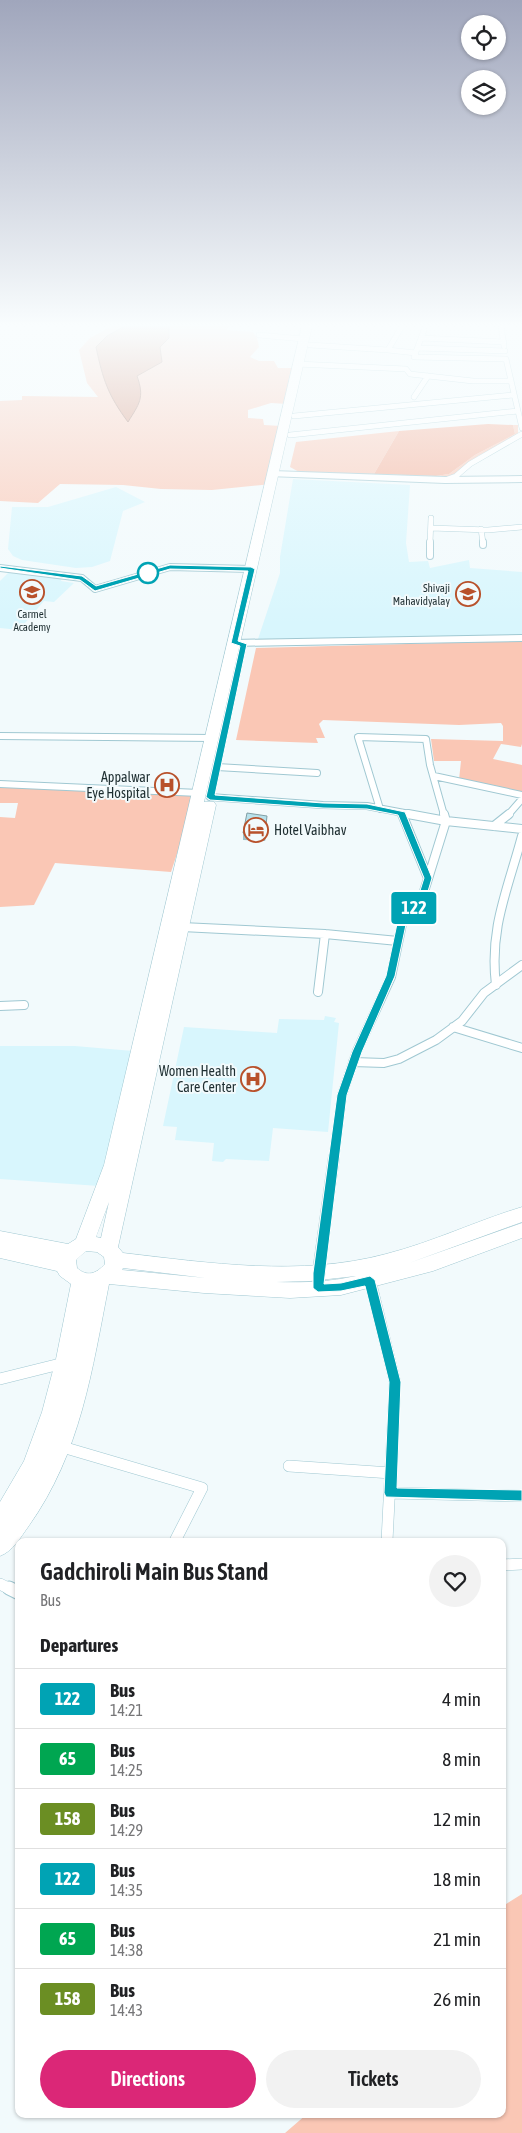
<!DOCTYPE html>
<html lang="en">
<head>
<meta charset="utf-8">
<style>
  body { margin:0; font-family:"Asap Condensed",sans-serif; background:#f2f2f2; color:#202124; height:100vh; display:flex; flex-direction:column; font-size:19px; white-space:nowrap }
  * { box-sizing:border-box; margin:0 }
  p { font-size:16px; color:#757577 }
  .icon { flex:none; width:28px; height:28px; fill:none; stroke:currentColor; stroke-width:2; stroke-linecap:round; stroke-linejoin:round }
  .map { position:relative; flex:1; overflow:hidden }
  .side { position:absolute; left:15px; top:1538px; width:491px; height:580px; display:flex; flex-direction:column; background:#fff; border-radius:10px; box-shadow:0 1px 4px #0004 }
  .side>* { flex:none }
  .badge { padding:0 10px; border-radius:4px; font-size:18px; line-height:32px }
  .fabs { position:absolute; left:461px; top:15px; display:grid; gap:10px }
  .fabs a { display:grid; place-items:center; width:45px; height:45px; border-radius:50%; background:#fff; box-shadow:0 1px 4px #0004; font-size:25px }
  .map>.badge { position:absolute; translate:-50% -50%; box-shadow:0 0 0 2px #fff }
  h2 { padding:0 25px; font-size:19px; line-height:45px }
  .round { display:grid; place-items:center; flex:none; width:52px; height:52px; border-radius:26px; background:#f2f2f2 }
  .overview { display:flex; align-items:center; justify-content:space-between; height:85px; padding:0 25px }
  h1 { font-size:24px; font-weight:600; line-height:38px }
  .action { display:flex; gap:10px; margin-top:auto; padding:10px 25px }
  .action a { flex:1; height:58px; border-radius:30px; background:#db2777; color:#fff; font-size:20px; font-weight:600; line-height:58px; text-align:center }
  .action a+a { background:#f2f2f2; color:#202124 }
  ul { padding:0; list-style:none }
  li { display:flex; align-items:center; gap:15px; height:60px; padding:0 25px; border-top:1px solid #e0e0e0 }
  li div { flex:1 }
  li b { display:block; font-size:19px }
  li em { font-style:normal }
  li .badge { min-width:55px; font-weight:700; text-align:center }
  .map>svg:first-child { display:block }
</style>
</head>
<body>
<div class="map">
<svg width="522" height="2133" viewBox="0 0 522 2133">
  <rect width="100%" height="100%" fill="#f2fafc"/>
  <path fill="#d8f6fd" d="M293 479 410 485 406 543 409 562 428 561 430 568 469 560 470 568 522 572V636L258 639 280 573V557Z
    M116 487 145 502 123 511 110 561 92 567 76 568 22 560 13 556 8 549 12 507H48Z
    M10 571 62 578 61 581 74 583 54 602 44 601 19 630 0 628V581Z
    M325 1016 336 1018 334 1022 339 1023 328 1132 273 1128 269 1161 226 1159 223 1162 212 1161 214 1143 175 1140 177 1127 163 1126 184 1027 277 1033 279 1019 324 1020Z
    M0 1046H75L133 1051 99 1186 0 1179Z"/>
  <path fill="#fac7b5" d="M112 326H229L227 330 253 332 257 338 259 347 250 357 259 361H274L278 368H296L288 404 271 403 248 410V418L263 419 264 425 281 426 272 484 212 490 161 489 123 485 60 484 38 503 0 501V401L22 400V396L98 397 87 383 79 350 90 338Z
    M513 425H518V436L478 456 459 472 446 478 301 473 290 467 296 442 399 431 374 474 436 476 449 474 475 455 515 434Z
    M522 641V744L521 747 501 744 493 759 522 765V794L459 780 461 761H434L431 739 503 741V726L501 723 459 725 323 720 319 724 325 738H316L318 743 236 740 256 648Z
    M0 786 103 791V796H122L124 792 196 796 171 872 55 863 34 905 0 907V817L15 818 18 803H0Z
    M522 1894V2133H285L307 2114H502L503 1906Z"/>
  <path fill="#f5b099" d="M488 424 513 425 515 434 475 455 449 474 436 476 374 474 399 431Z"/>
  <path fill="#d5927b" stroke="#9e7465" d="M125 326H169V338L160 347 162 362 137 376C145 398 139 404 128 422 108 395 103 380 96 347L107 336Z"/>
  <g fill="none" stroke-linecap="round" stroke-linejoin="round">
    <defs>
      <path id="street-far4" d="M501 326 504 346
        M424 330 414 357 506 359 518 411
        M259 335 303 339
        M421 338 504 342
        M310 345 388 350 402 326
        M418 348 505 351
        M388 350 416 353
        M297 364 406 369 410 374 473 381H511
        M414 397 428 376
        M294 416 513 395
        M290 435 518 411 522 428
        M445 480 456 476 470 464 522 434
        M431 528 488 530 522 527
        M481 529 483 543
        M430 543 431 518"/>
      <path id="street-far3" d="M483 542V545
        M430 556V542
        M0 568 82 578 95 589 170 567 251 569
        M234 643 522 638
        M0 736 212 738
        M217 767 317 773
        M434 776 522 795
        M0 784 199 793
        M210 797 323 805 367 806 415 815
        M380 809 358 737 426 739 430 765 444 815
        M508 815 522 799"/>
      <path id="street-far2" d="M402 814 428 878
        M408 814 446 821 522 829
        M494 826 509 814
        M182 927 325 934 398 941
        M496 985C489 928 508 889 522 836
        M318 992 325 934
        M0 1006 24 1005
        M453 1027 522 1048
        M353 1062 384 1063 399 1059 436 1040 462 1021 484 993 522 965
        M334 1158 342 1095 357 1051 391 977 403 919 422 898 446 821 444 814"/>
      <path id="street-far1" d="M370 1280 395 1382 387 1541
        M318 1288V1273L334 1157
        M0 1379 64 1363
        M59 1446 202 1488 175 1541
        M289 1466 391 1473
        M390 1493 522 1496
        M502 1565 522 1564
        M0 1584 12 1590"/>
      <path id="street" d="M9 1588 19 1593"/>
      <path id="primary" d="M272 471 445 477 522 476V482L445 483 269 476V472Z"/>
      <path id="highway" d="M302 326H312L204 802H214L216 805 118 1247 123 1253C210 1263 300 1277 386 1254 433 1242 476 1221 522 1207V1222L409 1263 522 1223V1238L433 1271 341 1295 290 1298 204 1293 109 1284C92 1370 81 1453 28 1527 20 1538 13 1551 0 1556V1502L24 1461 42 1412 56 1359 71 1284 60 1276 57 1271 0 1258V1231L68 1244 76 1239 104 1165ZM109 1202 101 1238 96 1237ZM86 1251 97 1252 104 1257 105 1264C96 1274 87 1277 77 1268L76 1260ZM123 1268 206 1278 122 1270ZM356 1276C330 1282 302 1283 276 1282L310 1281Z"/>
    </defs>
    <use href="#street-far4" stroke="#a0c8d2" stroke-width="6"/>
    <use href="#street-far3" stroke="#a0c8d2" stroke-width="8"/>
    <use href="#street-far2" stroke="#a0c8d2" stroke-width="10"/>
    <use href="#street-far1" stroke="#a0c8d2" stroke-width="12"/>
    <use href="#street" stroke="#a0c8d2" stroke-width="15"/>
    <use href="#primary" stroke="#a0c8d2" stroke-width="2"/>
    <use href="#highway" stroke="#a0c8d2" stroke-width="1"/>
    <use href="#street-far4" stroke="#fff" stroke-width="5"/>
    <use href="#street-far3" stroke="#fff" stroke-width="6"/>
    <use href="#street-far2" stroke="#fff" stroke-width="8"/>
    <use href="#street-far1" stroke="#fff" stroke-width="11"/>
    <use href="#street" stroke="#fff" stroke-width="13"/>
    <use href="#primary" fill="#fff" fill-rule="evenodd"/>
    <use href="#highway" fill="#fff" fill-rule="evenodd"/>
  </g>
  <path fill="#9ec2ca" d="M267 823 265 841 243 840V833Z"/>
  <path fill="#819ea4" d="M267 816V823L265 841V834Z"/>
  <path fill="#b8e1eb" stroke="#819ea4" d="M247 813 267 816 265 834 243 833Z"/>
  <linearGradient id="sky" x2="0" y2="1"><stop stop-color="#a0a6bc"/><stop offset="0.52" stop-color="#f9fdfe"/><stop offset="1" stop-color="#f9fdfe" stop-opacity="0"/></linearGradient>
  <rect width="522" height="625" fill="url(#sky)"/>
  <path fill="#00a3b4" stroke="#fff" d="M170 565 251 567 255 569 238 641 247 644 215 795 323 803 367 804 405 812 432 878 426 898 407 920 395 976 362 1052 347 1095 324 1284 341 1283 370 1276 375 1280 401 1382 397 1488 522 1490V1501L386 1497 384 1493 389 1382 365 1286 341 1291 318 1292 313 1288V1273L337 1095 352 1052 386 976 398 919 418 897 424 878 398 815 367 809 323 808 210 800 206 797 240 646 231 643 248 571 170 569 95 591 80 580 0 568V566L82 576 96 586Z"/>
  <defs>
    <symbol id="school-ring" viewBox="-11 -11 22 22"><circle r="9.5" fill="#f2fafc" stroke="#b8512b" stroke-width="1.5"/><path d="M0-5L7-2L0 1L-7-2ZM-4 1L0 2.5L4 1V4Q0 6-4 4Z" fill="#b8512b"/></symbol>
    <symbol id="hospital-ring" viewBox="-11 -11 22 22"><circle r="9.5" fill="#f2fafc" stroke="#b8512b" stroke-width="1.5"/><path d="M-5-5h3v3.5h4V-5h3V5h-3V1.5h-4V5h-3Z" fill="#b8512b"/></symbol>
    <symbol id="hotel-ring" viewBox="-11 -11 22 22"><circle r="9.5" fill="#f2fafc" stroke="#b8512b" stroke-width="1.5"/><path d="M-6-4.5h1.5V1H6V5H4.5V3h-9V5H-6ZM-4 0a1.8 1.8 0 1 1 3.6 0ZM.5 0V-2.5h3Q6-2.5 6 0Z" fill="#b8512b"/></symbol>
  </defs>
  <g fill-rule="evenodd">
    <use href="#school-ring" x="18" y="578" width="28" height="28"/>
    <use href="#school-ring" x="454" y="580" width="28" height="28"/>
    <use href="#hospital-ring" x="153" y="771" width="28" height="28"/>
    <use href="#hotel-ring" x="242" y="816" width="28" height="28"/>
    <use href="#hospital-ring" x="239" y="1065" width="28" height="28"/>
  </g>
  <circle fill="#fff" stroke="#00a3b4" stroke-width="2.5" cx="148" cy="573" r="10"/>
  <g text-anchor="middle" stroke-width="4" stroke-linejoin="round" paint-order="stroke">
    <g font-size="11" fill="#1e2e31" stroke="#f2fafc" text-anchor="end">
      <text x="450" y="592">Shivaji<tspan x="450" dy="13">Mahavidyalay</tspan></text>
      <text x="32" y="618" text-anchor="middle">Carmel<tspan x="32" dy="13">Academy</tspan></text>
    </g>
    <g font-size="14" fill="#1e2e31" stroke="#f2fafc" text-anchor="end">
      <text x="150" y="782">Appalwar<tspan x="150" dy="16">Eye Hospital</tspan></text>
      <text x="274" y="835" text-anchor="start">Hotel Vaibhav</text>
      <text x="236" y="1076">Women Health<tspan x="236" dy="16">Care Center</tspan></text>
    </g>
  </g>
</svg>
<div class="fabs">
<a><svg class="icon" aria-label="locate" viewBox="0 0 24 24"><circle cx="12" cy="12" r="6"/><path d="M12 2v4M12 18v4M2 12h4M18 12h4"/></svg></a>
<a><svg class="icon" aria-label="layers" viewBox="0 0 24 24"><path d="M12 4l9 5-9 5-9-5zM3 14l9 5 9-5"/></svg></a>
</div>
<b class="badge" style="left:414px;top:908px;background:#00a3b4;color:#fff">122</b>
<section class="side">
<div class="overview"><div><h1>Gadchiroli Main Bus Stand</h1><p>Bus</p></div><a class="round"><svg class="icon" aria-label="heart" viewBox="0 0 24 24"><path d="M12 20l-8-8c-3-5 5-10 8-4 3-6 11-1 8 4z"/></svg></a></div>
<h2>Departures</h2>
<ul>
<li><span class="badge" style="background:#00a3b4;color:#fff">122</span><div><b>Bus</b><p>14:21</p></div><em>4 min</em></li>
<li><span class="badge" style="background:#00a651;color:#fff">65</span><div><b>Bus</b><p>14:25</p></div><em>8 min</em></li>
<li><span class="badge" style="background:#6b8e23;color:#fff">158</span><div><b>Bus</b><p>14:29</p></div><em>12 min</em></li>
<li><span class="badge" style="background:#00a3b4;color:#fff">122</span><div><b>Bus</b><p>14:35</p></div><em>18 min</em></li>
<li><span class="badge" style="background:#00a651;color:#fff">65</span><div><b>Bus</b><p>14:38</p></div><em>21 min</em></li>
<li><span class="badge" style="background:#6b8e23;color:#fff">158</span><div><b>Bus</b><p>14:43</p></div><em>26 min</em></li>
</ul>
<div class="action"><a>Directions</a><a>Tickets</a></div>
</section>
</div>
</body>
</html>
